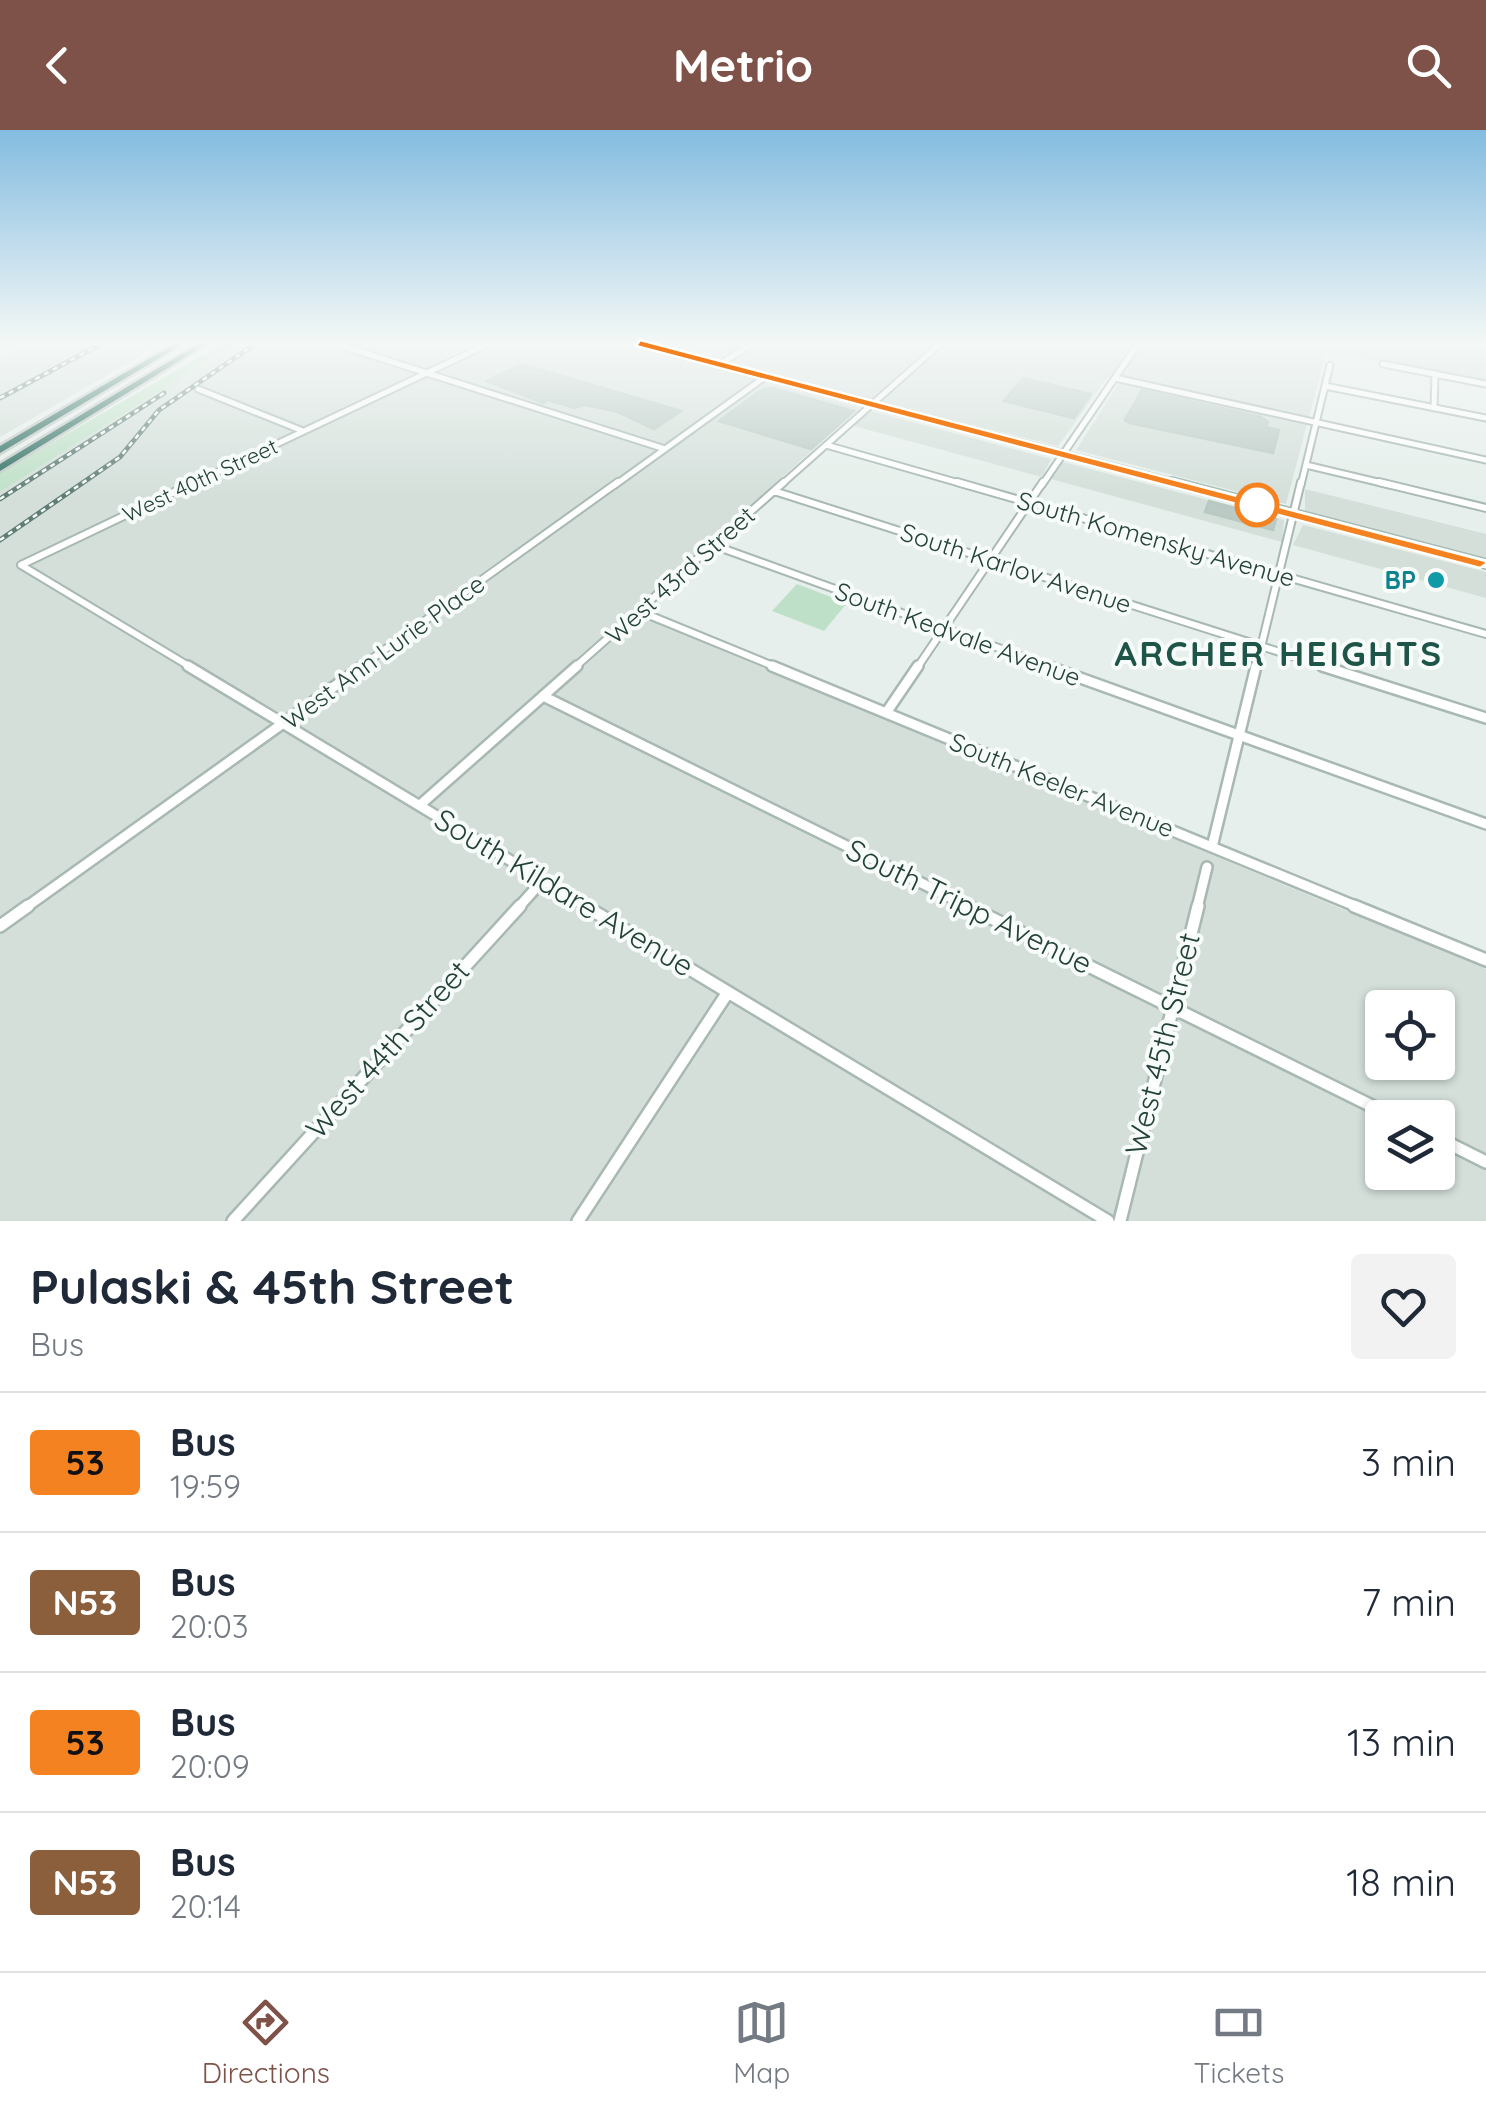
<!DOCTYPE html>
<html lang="en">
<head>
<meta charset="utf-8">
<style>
  body { margin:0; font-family:Quicksand,sans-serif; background:#f2f2f3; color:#1f2937; height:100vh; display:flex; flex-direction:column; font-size:38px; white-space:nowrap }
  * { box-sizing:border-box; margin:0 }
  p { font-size:32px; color:#747a83 }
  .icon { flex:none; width:55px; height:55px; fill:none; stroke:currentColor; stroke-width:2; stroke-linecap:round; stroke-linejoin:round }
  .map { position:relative; height:1091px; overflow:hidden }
  .drawer { display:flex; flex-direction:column; background:#fff; flex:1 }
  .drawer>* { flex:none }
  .badge { padding:0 20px; border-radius:8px; font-size:35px; line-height:65px }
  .fabs { position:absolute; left:1365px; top:860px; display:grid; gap:20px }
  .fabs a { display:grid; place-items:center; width:90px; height:90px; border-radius:10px; background:#fff; box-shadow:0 2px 8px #0004; font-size:50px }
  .map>.badge { position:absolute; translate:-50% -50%; box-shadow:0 0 0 5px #fff }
  .round { display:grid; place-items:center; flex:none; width:105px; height:105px; border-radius:10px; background:#f2f2f3 }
  .head { display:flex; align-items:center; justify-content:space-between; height:170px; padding:0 30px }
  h1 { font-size:48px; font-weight:700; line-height:75px }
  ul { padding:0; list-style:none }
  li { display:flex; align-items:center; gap:30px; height:140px; padding:0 30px; border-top:2px solid #e0e1e3 }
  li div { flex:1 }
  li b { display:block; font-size:38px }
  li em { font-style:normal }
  li .badge { min-width:110px; font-weight:700; text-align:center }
  header { display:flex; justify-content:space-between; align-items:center; height:130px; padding:0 30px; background:#7f5249; color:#fff; font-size:45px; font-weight:700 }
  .dock { display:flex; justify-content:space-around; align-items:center; height:140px; border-top:2px solid #e0e1e3; background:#fff; font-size:28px; color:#747a83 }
  .dock a { display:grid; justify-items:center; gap:5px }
  .dock .on { color:#7f5249 }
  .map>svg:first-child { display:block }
</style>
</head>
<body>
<header><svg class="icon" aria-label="back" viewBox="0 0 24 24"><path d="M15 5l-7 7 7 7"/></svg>Metrio<svg class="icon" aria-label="search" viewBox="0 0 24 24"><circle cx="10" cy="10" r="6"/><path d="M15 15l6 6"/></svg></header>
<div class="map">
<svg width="1486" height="1091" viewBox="0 0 1486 1091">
  <rect width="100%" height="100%" fill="#e6efeb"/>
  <path fill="#d4dfda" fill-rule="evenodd" d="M30 214H161L0 307V229Z
    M234 214H621L860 278 630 482 1486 839V1091H0V362ZM1382 878H1438V932H1382ZM1382 988H1438V1042H1382Z
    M658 214H1486V252L1326 222 1286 374 1076 320 1121 250 1107 248 1058 316 880 272 927 228 919 227 870 270Z
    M871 281 1051 329 1042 347 854 296Z
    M1063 332 1284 390 1282 412 1051 349Z
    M1305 359 1486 404V428L1305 381Z
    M1303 395 1486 442V468L1293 415Z"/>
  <path fill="#bfe0c8" d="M221 214H234L0 362V343Z
    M797 454 847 473 824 501 772 481Z"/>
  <path fill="#bbcac4" stroke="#b8c9c2" stroke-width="2.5" d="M521 234 681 281 654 299 618 282 586 275 574 278 548 270 543 273 487 251Z
    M1023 248 1091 264 1074 288 1004 271Z
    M772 258 854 281 811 319 719 291 763 259Z
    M1142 260 1261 287 1268 292 1266 297 1279 300 1273 323 1130 293 1125 290Z
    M1209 371 1276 389 1273 400 1205 382Z"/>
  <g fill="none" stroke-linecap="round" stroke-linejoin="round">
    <defs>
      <path id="minor-far3" d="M336 214 665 319
        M1383 234 1486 254
        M719 235 752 214
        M1115 248 1486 330
        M1325 256 1486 288
        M198 259 303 301
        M1434 278 1435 244
        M826 315 966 355
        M1306 335 1390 355
        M190 355 488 214
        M615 355 765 247
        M781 355 940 214
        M1042 355 1138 214
        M1301 355 1330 235"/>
      <path id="minor-far2" d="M957 352 1486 504
        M1379 352 1486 378
        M774 361 1330 538
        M713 415 1054 538
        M21 435 192 538
        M21 435 195 352
        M639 481 778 538
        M359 538 618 352
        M574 538 784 352
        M917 538 1043 352
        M1256 538 1301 352"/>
      <path id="minor-far1" d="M188 536 589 778
        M772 536 1360 778
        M1047 536 1486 694
        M1322 536 1486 588
        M543 566 972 778
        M886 583 918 536
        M420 675 577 536
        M1212 717 1256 536
        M25 778 363 536
        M518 778 543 750
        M1197 778 1207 737"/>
      <path id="minor" d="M585 776 1108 1091
        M967 776 1396 988
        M1354 776 1486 830
        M0 796 28 776
        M1438 1008 1486 1032
        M233 1091 520 776
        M578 1091 728 862
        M1120 1091 1198 776"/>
      <path id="secondary-far1" d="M640 214 1182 355"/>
      <path id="secondary" d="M1172 352 1486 434"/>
      <path id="motorway" d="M174 214H183L0 323V316Z
        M198 214H207L0 341V334Z"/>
    </defs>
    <use href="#minor-far3" stroke="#a8b8b2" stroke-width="9"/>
    <use href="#minor-far2" stroke="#a8b8b2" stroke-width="10"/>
    <use href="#minor-far1" stroke="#a8b8b2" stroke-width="14"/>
    <use href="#minor" stroke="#a8b8b2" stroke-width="16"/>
    <use href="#secondary-far1" stroke="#a4bbb3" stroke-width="10"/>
    <use href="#secondary" stroke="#a4bbb3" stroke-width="12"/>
    <use href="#motorway" stroke="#c2cac8" stroke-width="5"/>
    <use href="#minor-far3" stroke="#fff" stroke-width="5"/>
    <use href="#minor-far2" stroke="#fff" stroke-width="6"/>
    <use href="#minor-far1" stroke="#fff" stroke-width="9"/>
    <use href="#minor" stroke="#fff" stroke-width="11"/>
    <use href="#secondary-far1" stroke="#fff" stroke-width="6"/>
    <use href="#secondary" stroke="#fff" stroke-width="9"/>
    <use href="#motorway" fill="#2f6f62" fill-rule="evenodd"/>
    <defs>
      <path id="rail" d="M0 268 101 214
        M0 369 164 263
        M0 410 120 327 159 280 255 214"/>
    </defs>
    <use href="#rail" stroke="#5f7d75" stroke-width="5"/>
    <use href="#rail" stroke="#f7fbf9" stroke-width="2.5" stroke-dasharray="5" stroke-linecap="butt"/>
  </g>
  <linearGradient id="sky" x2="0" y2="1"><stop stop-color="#84bce0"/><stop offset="0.58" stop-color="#f4f8f6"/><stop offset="1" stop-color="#f4f8f6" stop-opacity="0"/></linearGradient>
  <rect width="1486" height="367" fill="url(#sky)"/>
  <path fill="#f58220" stroke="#fff" stroke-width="2.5" d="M640 210 1486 431V434L1480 438 636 216Z"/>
  <circle fill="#fff" stroke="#f58220" stroke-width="5" cx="1257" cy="375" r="20"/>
  <circle fill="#0f9aa8" stroke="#f7fbf9" stroke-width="4" cx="1436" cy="450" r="10"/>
  <g text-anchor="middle" stroke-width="8" stroke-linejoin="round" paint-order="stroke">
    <g font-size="22" fill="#24423a" stroke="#f7fbf9">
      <text transform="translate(200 350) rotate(-25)" y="8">West 40th Street</text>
    </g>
    <g font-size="25" fill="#24423a" stroke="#f7fbf9">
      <text transform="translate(1156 409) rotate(16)" y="9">South Komensky Avenue</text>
      <text transform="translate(1016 438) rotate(18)" y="9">South Karlov Avenue</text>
      <text transform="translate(680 445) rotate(-42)" y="9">West 43rd Street</text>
      <text transform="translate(958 504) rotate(20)" y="9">South Kedvale Avenue</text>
      <text transform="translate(383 522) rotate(-36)" y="9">West Ann Lurie Place</text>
      <text transform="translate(1062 655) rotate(22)" y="9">South Keeler Avenue</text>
    </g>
    <g font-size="25" font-weight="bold" fill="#0d838f" stroke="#f7fbf9" text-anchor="end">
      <text x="1416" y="459">BP</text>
    </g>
    <g font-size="30" fill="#24423a" stroke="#f7fbf9">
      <text transform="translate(564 763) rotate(31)" y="10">South Kildare Avenue</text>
      <text transform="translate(969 777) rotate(26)" y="10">South Tripp Avenue</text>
      <text transform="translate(1163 914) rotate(-76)" y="10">West 45th Street</text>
      <text transform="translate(388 920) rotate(-48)" y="10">West 44th Street</text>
    </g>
    <g font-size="35" font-weight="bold" letter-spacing="2.5" fill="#1f5548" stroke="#f7fbf9">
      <text x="1279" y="536">ARCHER HEIGHTS</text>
    </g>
  </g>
</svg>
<div class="fabs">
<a><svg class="icon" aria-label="locate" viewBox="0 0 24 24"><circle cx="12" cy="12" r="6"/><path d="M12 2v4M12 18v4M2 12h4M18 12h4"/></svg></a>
<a><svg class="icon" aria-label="layers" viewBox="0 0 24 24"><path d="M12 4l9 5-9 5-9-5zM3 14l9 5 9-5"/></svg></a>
</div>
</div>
<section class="drawer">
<div class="head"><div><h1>Pulaski &amp; 45th Street</h1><p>Bus</p></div><a class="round"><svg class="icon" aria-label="heart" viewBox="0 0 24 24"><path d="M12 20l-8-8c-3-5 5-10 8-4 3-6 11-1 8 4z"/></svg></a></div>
<ul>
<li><span class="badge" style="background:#f58220;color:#111">53</span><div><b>Bus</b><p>19:59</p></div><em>3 min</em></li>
<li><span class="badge" style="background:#8b5e3c;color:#fff">N53</span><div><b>Bus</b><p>20:03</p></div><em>7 min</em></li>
<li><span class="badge" style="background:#f58220;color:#111">53</span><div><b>Bus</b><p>20:09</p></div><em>13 min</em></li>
<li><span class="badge" style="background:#8b5e3c;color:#fff">N53</span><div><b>Bus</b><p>20:14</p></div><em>18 min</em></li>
</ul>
</section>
<nav class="dock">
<a class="on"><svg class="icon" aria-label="directions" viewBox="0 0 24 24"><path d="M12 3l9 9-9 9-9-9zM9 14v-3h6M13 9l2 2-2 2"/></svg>Directions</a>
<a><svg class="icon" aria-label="map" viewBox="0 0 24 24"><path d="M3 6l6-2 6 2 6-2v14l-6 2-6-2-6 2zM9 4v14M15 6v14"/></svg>Map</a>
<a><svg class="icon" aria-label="tickets" viewBox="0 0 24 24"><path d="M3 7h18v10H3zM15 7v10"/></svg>Tickets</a>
</nav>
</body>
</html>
